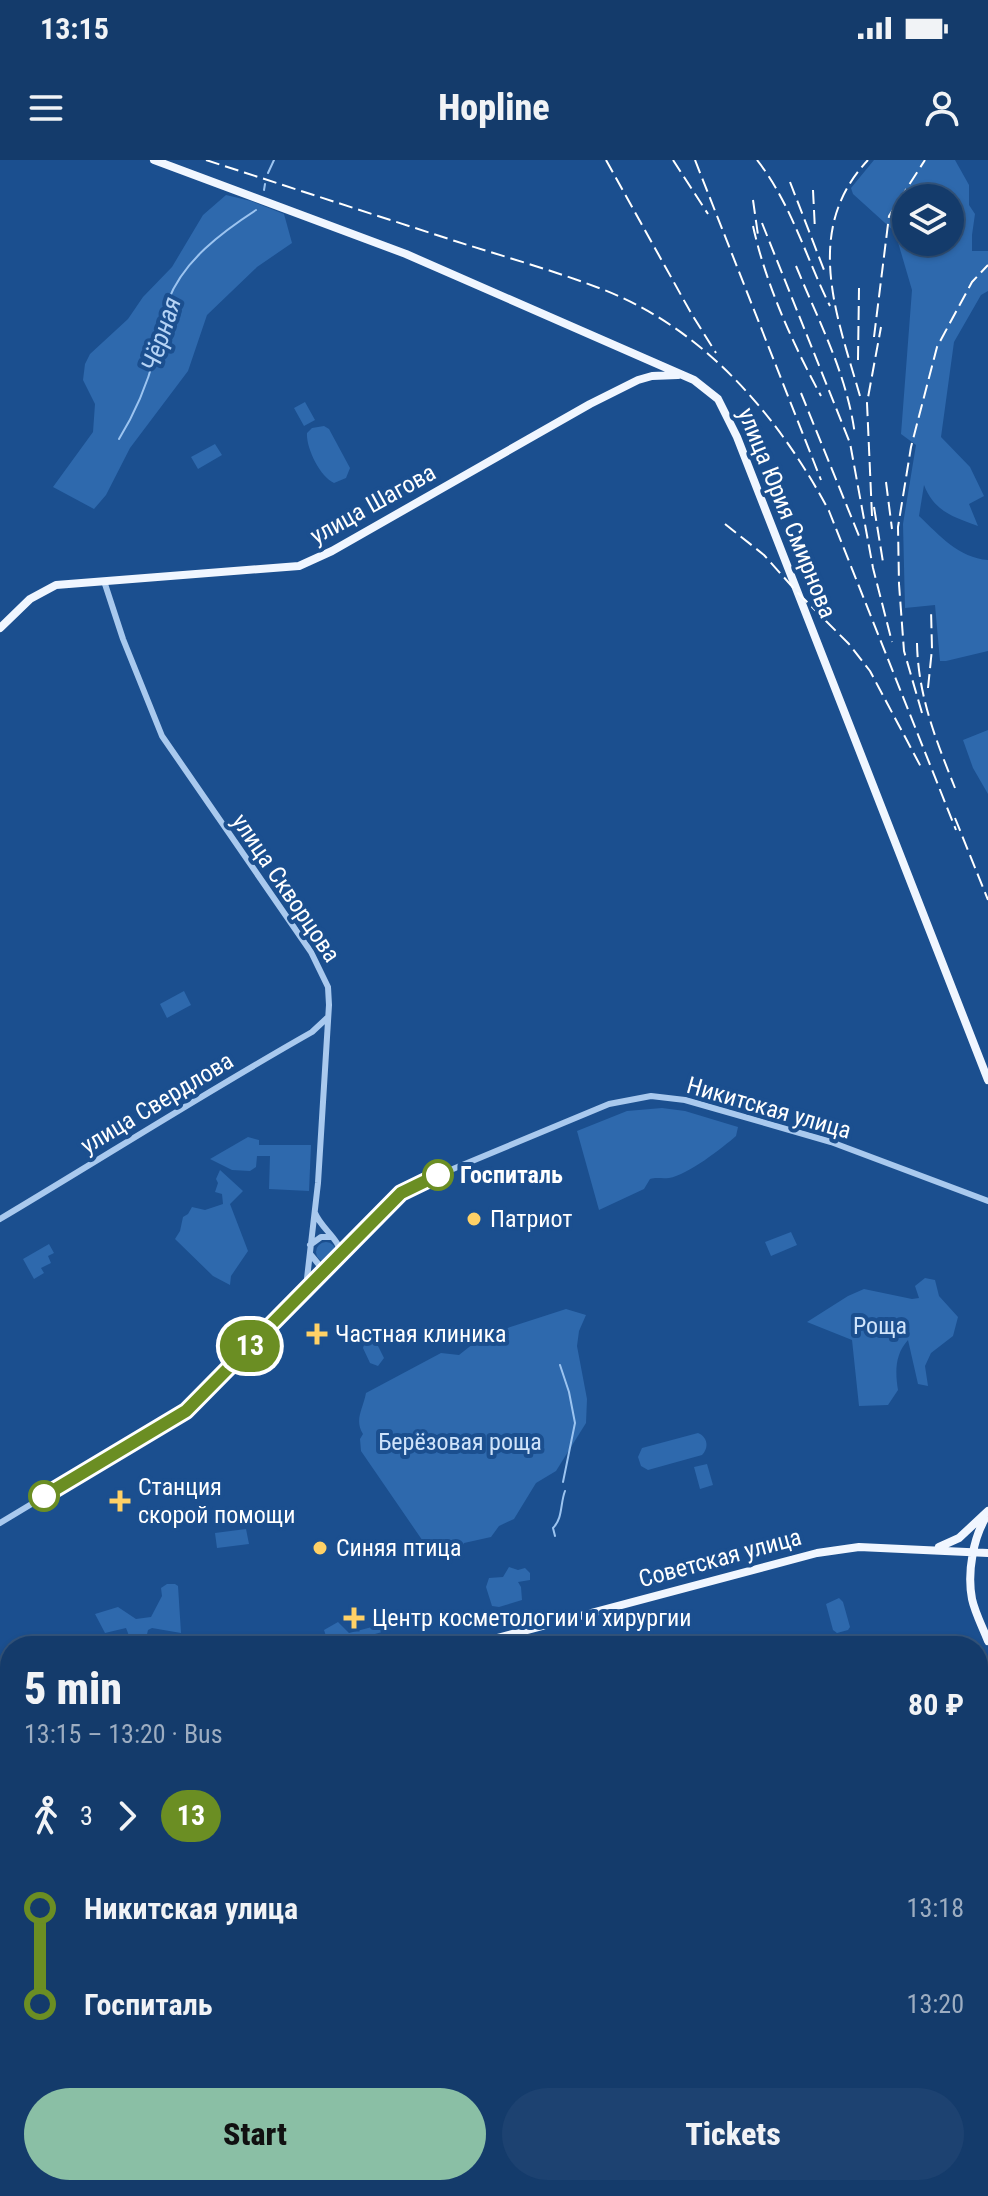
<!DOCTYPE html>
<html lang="en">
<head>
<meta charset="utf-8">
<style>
  body { margin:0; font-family:"Roboto Condensed",sans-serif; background:#1d4271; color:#f1f3f6; height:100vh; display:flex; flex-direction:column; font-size:30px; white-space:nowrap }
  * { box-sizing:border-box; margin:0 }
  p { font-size:26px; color:#9dadc1 }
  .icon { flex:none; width:44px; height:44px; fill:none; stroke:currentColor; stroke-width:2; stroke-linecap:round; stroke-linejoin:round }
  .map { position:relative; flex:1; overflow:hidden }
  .side { position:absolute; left:0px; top:1476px; width:988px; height:560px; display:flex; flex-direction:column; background:#143b6b; border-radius:32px 32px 0 0; box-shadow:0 2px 6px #0004,0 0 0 2px #33557e }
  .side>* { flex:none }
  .badge { padding:0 16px; border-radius:26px; font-size:28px; line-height:52px }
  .buttons { position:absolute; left:892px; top:24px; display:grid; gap:16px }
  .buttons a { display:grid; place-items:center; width:72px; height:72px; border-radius:50%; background:#143b6b; box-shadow:0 2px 6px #0004,0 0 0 2px #33557e; font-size:40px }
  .map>.badge { position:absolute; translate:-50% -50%; box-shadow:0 0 0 4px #fff }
  .legs { display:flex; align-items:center; gap:12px; height:88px; padding:0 24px; font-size:26px }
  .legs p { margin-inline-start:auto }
  .summary { display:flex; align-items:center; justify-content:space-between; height:136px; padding:0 24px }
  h1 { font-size:44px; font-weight:800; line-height:60px }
  .cta { display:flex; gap:16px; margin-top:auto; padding:16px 24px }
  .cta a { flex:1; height:92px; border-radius:48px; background:#8abfa5; color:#111; font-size:32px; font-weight:800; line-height:92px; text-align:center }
  .cta a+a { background:#1d4271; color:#f1f3f6 }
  ul { padding:0 24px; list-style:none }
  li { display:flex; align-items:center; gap:28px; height:96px; font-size:30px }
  li i { display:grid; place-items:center; width:12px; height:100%; margin:0 10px; background:currentColor }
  li i::after { content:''; width:20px; height:20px; margin:-10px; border:6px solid; border-radius:50%; background:#143b6b }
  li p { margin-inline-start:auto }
  li:first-child i { background:linear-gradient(#0000 50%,currentColor 0) }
  li:last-child i { background:linear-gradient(currentColor 50%,#0000 0) }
  .status { display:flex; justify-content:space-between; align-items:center; height:56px; padding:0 40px; background:#143b6b; direction:ltr }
  .status svg { height:22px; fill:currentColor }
  header { display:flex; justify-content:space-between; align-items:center; height:104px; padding:0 24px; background:#143b6b; font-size:36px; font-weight:800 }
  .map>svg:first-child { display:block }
</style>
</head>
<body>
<div class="status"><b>13:15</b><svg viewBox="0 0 49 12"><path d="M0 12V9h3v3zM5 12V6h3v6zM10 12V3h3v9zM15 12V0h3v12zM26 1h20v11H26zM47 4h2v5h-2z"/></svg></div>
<header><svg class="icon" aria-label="menu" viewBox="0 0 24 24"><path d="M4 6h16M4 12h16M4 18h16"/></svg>Hopline<svg class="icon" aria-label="person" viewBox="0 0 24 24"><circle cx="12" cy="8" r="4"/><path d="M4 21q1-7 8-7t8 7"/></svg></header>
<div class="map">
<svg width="988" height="2036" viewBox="0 0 988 2036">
  <rect width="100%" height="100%" fill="#1b4f8f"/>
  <path fill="#2e69ad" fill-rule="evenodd" d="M874 0H955L969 25V45L975 54 972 75V91H988V131L981 135 954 182 941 277 970 307 984 336 969 344 978 366C953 357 934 351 924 325L919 356C939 375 959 398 988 400V491L946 501H940L935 445 905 448 903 364 916 285 901 274 912 130 895 72 853 34 851 28ZM950 38V82H906V38Z
    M226 35 251 41 284 54 292 83 257 107 207 155 188 211 130 288 106 335 94 349 53 327 93 272 95 244 83 220 85 204 90 194 128 159 143 137 172 107 203 55Z
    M305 242 315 260 304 266 294 248Z
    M324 266 329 269 350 308 346 318 334 323C320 317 306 288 307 273L312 268Z
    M215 284 222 295 198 309 191 297Z
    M988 570V634L973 608 963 580Z
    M184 831 191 845 167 858 160 844Z
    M662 948 685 951 738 967 736 976C722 988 688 1015 669 1018 661 1019 657 1017 650 1019L644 1029 599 1050 577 971 627 951Z
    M248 977 259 980V985H311L309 1031 269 1029 270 996H257L256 1007 250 1011 232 1010 210 999Z
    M220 1010 243 1031 230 1044 248 1091 231 1116 230 1125 213 1116 175 1079 180 1071 183 1057 188 1054 192 1047 205 1050 223 1044 222 1034 215 1032 218 1023 216 1019Z
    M791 1072 797 1085 771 1096 765 1082Z
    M316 1092a10 10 0 1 1 20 0a10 10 0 1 1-20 0Z
    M49 1084 54 1093 48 1096 51 1103 41 1108 44 1113 34 1119 23 1099Z
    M925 1118 935 1120 939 1136 958 1157 953 1176 931 1193 925 1206 928 1226 918 1224 908 1180C895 1194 895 1212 898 1230L888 1245 859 1246 852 1180 807 1162 848 1136 864 1129 912 1139 919 1138 915 1126Z
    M566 1149 586 1155 579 1171 577 1186 587 1239 586 1263 556 1311 536 1323 514 1359 499 1366 491 1377 464 1383 460 1391 444 1394 429 1390 361 1291 360 1279 363 1274C354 1260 363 1249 366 1233L441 1193 459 1195 483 1176Z
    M370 1179 376 1182 384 1198 378 1206 370 1203 363 1188 365 1182Z
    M698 1273C708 1277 709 1288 702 1295L648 1310 641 1306 638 1297 642 1288Z
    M707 1304 713 1325 700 1329 694 1307Z
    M246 1369 249 1384 217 1388 215 1373Z
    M509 1407 518 1410 525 1408 530 1413V1420L518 1422 521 1427 522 1440 499 1447 492 1446 486 1427 489 1418 503 1417Z
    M167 1424H175L178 1426 181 1473 152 1468 148 1470 145 1483 133 1486 126 1468 105 1473 95 1454 118 1447 136 1459 151 1457 162 1436 161 1428Z
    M839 1438 843 1442 850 1467 848 1470 837 1473 833 1470 826 1444Z
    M404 1453 411 1462 410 1464 333 1486 329 1485 324 1470 338 1462 349 1473 399 1460 400 1454Z
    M988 1712V1774L978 1780 981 1713Z
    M0 1887H10V1945L0 1930Z
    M438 2026H597L599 2036H443Z
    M604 2026H693L674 2036H606Z"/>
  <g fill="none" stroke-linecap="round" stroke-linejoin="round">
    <path stroke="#9cc4f0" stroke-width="2" d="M268 13 274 0
      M264 30 265 24
      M119 279C135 253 147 225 155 195 159 178 161 158 168 141 183 101 222 72 256 50
      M560 1205 569 1232 575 1263 563 1322
      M555 1376 553 1368C563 1358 560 1344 565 1331
      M978 1762 988 1753"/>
    <path stroke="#3c6290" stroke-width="8" d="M796 2036 801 2026"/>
    <path stroke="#a9c9ee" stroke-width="6" d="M104 421 123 479 162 576 311 792 328 827 329 845 318 1023 306 1127
      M315 1053C322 1070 341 1079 341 1097
      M0 1059C104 997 206 932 312 872L327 858
      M310 1085 321 1077H332
      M311 1095 320 1106 330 1105
      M0 1363 186 1251 401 1033 424 1021 609 944 651 936 685 940 831 982 988 1041"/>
    <path stroke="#f0f6ff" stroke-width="8" d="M154 0 406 94 694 220 718 239 737 277 988 920
      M0 468 30 439 56 425 299 406 332 391 590 244 638 220 652 216 678 215
      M988 1354C973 1376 967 1413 972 1439 975 1453 983 1468 988 1481
      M939 1387 959 1378 988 1351
      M467 1486 817 1393 859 1387 988 1393
      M0 1530 10 1614
      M0 1700 10 1636
      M0 1947C15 1963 7 1986 3 2005"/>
    <path stroke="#fff" stroke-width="9" d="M0 2005 10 2007
      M70 2026 98 2036
      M0 2033 18 2031 42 2036"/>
    <path stroke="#fff" stroke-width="2" stroke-dasharray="14 6" stroke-linecap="butt" d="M206 0C289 27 372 54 455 81 502 96 552 110 599 128 703 167 778 255 829 351L956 670
      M606 0 691 153 716 193
      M673 0 708 54
      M695 0 821 320
      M757 0C791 43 806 98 830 146
      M790 22 824 110
      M813 30 815 70
      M753 40 758 75
      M762 63 850 283 873 408 892 482
      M753 66C766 125 793 184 821 236
      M796 106C819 162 847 214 855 275
      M874 177 889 56 925 0
      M858 200 859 128
      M801 233 859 376
      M860 236C837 156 802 70 868 0
      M886 322 892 369
      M874 347 883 402
      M872 356 867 243 881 167
      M725 364 764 395 797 432 849 484 870 511 921 607
      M917 483C918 536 936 580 955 628
      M928 528 932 489 931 449
      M922 553 904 491 899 424 898 367 911 287 937 187 972 122 988 105
      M955 658 988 740"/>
  </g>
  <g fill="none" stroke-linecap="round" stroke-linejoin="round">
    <defs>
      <path id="line-1" d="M44 1336 186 1251 401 1033 438 1015"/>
    </defs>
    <use href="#line-1" stroke="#fff" stroke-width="18"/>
    <use href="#line-1" stroke="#6b8e23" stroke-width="12"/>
  </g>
  <g fill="#fff" stroke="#6b8e23" stroke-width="4">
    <circle cx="438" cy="1015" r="14"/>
    <circle cx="44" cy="1336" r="14"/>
  </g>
  <g fill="#ffd166" stroke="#1b4f8f" stroke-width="3">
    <circle cx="474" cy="1059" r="8"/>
    <path d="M313 1162h8v8h8v8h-8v8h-8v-8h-8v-8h8z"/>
    <path d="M116 1329h8v8h8v8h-8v8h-8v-8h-8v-8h8z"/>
    <circle cx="320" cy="1388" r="8"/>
    <path d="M350 1446h8v8h8v8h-8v8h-8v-8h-8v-8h8z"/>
  </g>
  <g text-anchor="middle" stroke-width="8" stroke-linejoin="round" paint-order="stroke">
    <g font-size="24" fill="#fff" stroke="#1b4f8f">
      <text transform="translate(373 344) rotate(-29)" y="8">улица Шагова</text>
      <text transform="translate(787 353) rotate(68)" y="8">улица Юрия Смирнова</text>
      <text transform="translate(286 728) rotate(56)" y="8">улица Скворцова</text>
      <text transform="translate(157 943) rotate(-31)" y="8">улица Свердлова</text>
      <text transform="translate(769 948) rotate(16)" y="8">Никитская улица</text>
      <text transform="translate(720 1398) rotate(-15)" y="8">Советская улица</text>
    </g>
    <g font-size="24" font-weight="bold" fill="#fff" stroke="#1b4f8f" text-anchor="start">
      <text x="460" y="1023">Госпиталь</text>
    </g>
    <g font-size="24" fill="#fff" stroke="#1b4f8f" text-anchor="start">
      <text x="490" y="1067">Патриот</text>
      <text x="335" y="1182">Частная клиника</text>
      <text x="138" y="1335">Станция<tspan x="138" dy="28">скорой помощи</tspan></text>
      <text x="336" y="1396">Синяя птица</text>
      <text x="372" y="1466">Центр косметологии и хирургии</text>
    </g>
    <g font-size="24" fill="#cfe3fa" stroke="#1b4f8f">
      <text x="880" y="1174">Роща</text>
      <text x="460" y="1290">Берёзовая роща</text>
    </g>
    <g font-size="26" font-style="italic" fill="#b5d3f5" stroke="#1b4f8f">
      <text transform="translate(161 174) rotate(-72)" y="9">Чёрная</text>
    </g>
  </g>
</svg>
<div class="buttons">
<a><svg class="icon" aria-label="layers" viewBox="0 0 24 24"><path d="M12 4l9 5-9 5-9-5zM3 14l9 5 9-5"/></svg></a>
</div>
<b class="badge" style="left:250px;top:1186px;background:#6b8e23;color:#fff">13</b>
<section class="side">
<div class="summary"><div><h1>5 min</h1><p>13:15 – 13:20 · Bus</p></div><b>80 ₽</b></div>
<div class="legs"><svg class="icon" aria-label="walk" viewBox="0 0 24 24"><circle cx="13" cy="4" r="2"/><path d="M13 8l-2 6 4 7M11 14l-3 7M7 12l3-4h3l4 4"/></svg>3<svg class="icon" aria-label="forward" viewBox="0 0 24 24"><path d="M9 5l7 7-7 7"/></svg><b class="badge" style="background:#6b8e23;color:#fff">13</b></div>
<ul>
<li><i style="color:#6b8e23"></i><b>Никитская улица</b><p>13:18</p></li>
<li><i style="color:#6b8e23"></i><b>Госпиталь</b><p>13:20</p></li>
</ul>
<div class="cta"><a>Start</a><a>Tickets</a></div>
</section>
</div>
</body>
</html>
